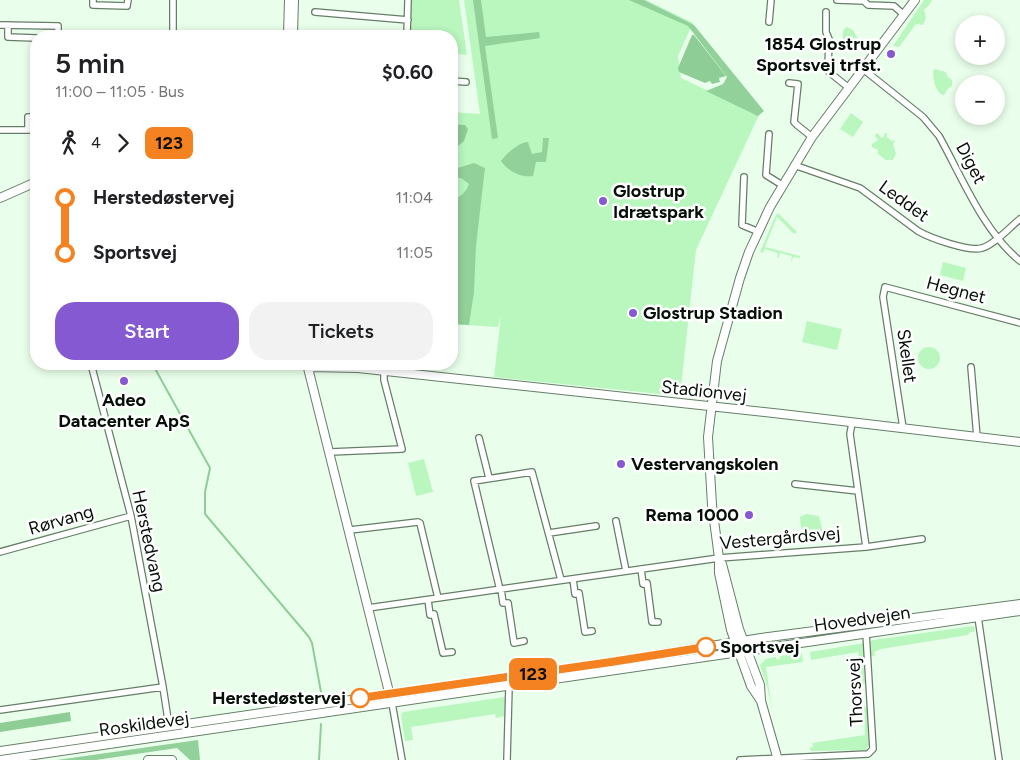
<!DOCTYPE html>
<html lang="en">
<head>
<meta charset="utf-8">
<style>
  body { margin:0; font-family:Figtree,sans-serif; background:#f2f2f2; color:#202124; height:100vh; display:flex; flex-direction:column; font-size:19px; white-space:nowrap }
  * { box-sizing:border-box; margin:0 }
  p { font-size:16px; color:#757577 }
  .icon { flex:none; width:28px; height:28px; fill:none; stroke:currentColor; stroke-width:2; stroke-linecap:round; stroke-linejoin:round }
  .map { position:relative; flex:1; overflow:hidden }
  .panel { position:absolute; left:30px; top:30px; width:428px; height:340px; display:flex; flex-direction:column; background:#fff; border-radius:20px; box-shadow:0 2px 8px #0003 }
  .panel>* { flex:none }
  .badge { padding:0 10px; border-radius:8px; font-size:18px; line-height:32px }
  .controls { position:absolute; left:955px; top:15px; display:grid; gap:10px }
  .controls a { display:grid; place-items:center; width:50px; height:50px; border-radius:50%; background:#fff; box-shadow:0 2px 8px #0003; font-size:25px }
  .map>.badge { position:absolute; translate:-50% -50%; box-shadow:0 0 0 2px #fff }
  .legs { display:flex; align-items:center; gap:8px; height:55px; padding:0 25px; font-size:16px }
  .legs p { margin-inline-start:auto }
  .overview { display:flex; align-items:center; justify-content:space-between; height:85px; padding:0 25px }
  h1 { font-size:28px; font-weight:600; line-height:38px }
  .primary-button { display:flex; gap:10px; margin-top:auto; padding:10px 25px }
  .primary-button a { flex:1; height:58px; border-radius:20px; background:#8559d2; color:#fff; font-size:20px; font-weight:600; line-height:58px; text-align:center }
  .primary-button a+a { background:#f2f2f2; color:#202124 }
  ul { padding:0 25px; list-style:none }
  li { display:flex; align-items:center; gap:18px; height:55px; font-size:19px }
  li i { display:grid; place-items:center; width:8px; height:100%; margin:0 6px; background:currentColor }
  li i::after { content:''; width:12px; height:12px; margin:-6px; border:4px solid; border-radius:50%; background:#fff }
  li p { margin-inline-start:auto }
  li:first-child i { background:linear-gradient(#0000 50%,currentColor 0) }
  li:last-child i { background:linear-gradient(currentColor 50%,#0000 0) }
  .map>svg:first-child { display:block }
</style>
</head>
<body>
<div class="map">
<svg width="1020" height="760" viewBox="0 0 1020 760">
  <rect width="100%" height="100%" fill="#e9ffeb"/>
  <path fill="#b9f7bf" d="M411 0H459L467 55 451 53V36H410Z
    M464 0H646L693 23 678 56 681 78 759 115 696 250 680 396 494 377 501 315 498 327 451 324V152L457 148 465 125 451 124V112L480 114Z
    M924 0H932L930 4 924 10 926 18 923 25 916 24 899 47 893 46Z
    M847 27 853 30 858 39V47L853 52C843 49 841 38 844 29Z
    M935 69 946 72 947 76 952 80V86L948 89 944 95C936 94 933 80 933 71Z
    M851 113 863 122 853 137 840 129Z
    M877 133 882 138 884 136 885 133H887V137L892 141 894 140 895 142 893 143 896 154 893 160H886L878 154V150L872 147V144L878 140 875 136Z
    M778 213 797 232 794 234 777 217 765 247 800 256V258L793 257 792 261H791L792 256 780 253 779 258 777 257 778 253 765 249 763 253 760 252 775 217Z
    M943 262 966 268 963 281 940 275Z
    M807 321 842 329 837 350 802 342Z
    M918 358a11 11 0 1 1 22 0a11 11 0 1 1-22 0Z
    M424 459 433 492 416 496 408 463Z
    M806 514 819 516 824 537 822 539 810 536 801 528 800 517Z
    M973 626 975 628 974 632H970L968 635 881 649 874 652 875 657 871 655 870 642 873 640Z
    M865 643 866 659 863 661 865 683 863 685 858 652 811 660 810 652Z
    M802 653 803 662 766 667 772 710 767 686 760 665 766 659 776 657V659H780V656Z
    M505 697V716L496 718 495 714 411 727 413 740 405 741 401 715 403 712Z
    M864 706 867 708 869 745 866 750 811 751 809 748 813 747 812 743 865 735Z"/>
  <path fill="#93d19a" d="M473 0H481L486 37 539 32 540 38 485 46 498 138 492 139Z
    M629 0H644L694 25 764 111 758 116 706 91 723 84 727 77 688 26Z
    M543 138H549L546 162H536L533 176C521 178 508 171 501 161 506 154 519 142 528 142L532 154 542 152Z
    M474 163 485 168 476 246 474 292 469 325 451 324V200C460 198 466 192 469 184L461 178H451V170Z
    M198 740 200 760H190L177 748 96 760H57Z"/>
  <path fill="#8fcd96" d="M692 35H694L726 76 719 78 720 82 712 84 710 81 705 83 679 72 678 68Z
    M451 124 465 125 468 129 464 141 451 152Z
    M70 712 71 721 0 732V723Z"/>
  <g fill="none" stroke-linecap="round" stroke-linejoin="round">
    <path stroke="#8fcd96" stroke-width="2" d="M153 365 210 468 205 492V514L309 637 312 643 321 692
      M319 760 321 724"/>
    <defs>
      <path id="street" d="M93 0V5L127 6 128 0
        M837 0 864 1 868 5 894 6 904 15
        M315 12 408 20
        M826 12V32L829 39 828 69 829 72 849 88
        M769 22 771 0
        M0 25 58 26V36
        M8 25V37L36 38
        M173 36V0
        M407 36 408 0
        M863 69 923 117 939 136C962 177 983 231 1020 261
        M451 81 466 82
        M789 83 798 84 794 122 797 125 812 137
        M0 130H36
        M28 130V117H36
        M769 134 766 175 782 185
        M794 165 860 188 918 231C930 238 969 252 982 248 994 245 1010 227 1020 219
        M744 177 742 225 759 232
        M91 364 131 516 163 687 169 726
        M971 367 977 437
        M852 423 850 434 866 547
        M903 428 883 297 885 287 1020 323
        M479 438 489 478
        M330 452 402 449 384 380V372
        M795 484 858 491
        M616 521 626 571
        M350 530 418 522 420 523 438 598
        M549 533 596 526
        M0 552 131 516
        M641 569 643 584 647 583 652 622H658
        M573 579 575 594 579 593 585 632 592 631
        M501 589 503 603H508L514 643 524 641
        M500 590 474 481 532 472 561 580
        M428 600 430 615 434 614 443 653 452 652
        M368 608 719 558 866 547 922 539
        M978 617 999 760
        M392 703 402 760
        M0 710 163 687
        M507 760 509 686
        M740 760 868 754 873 749 866 633"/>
      <path id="secondary" d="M288 35 289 0
        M293 36 294 0
        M0 198 36 182
        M307 364 390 696
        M308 367 358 368 782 414 1020 442
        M722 564 739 629 760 685 761 701 778 760
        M761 701 751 686 731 630 719 573V558L712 505 708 437 717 361 740 278 749 252 770 207 812 137 915 0
        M0 751 611 662 761 638 1020 604
        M0 760 1020 611
        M148 760H172"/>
    </defs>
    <use href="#street" stroke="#667e68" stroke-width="8"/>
    <use href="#secondary" stroke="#667e68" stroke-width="10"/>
    <use href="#street" stroke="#fff" stroke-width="5.5"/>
    <use href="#secondary" stroke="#fff" stroke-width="8"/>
  </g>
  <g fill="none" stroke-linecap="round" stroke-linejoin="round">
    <defs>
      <path id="line-1" d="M360 698 611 662 706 647"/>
    </defs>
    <use href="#line-1" stroke="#fff" stroke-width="11"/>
    <use href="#line-1" stroke="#f58220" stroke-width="8"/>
  </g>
  <g fill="#8559d2" stroke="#fff" stroke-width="2">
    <circle cx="891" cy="54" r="5"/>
    <circle cx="603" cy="201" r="5"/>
    <circle cx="633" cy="313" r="5"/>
    <circle cx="124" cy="381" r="5"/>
    <circle cx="621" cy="464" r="5"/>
    <circle cx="749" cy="515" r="5"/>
  </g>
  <g fill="#fff" stroke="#f58220" stroke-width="2.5">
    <circle cx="706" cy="647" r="9"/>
    <circle cx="360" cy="698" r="9"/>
  </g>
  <g text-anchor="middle" stroke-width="5" stroke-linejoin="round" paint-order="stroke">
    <g font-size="18" font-weight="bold" fill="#060f07" stroke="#fff" text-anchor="start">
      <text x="881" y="50" text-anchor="end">1854 Glostrup<tspan x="881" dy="21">Sportsvej trfst.</tspan></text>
      <text x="613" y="197">Glostrup<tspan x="613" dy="21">Idrætspark</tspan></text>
      <text x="643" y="319">Glostrup Stadion</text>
      <text x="124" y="406" text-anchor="middle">Adeo<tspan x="124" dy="21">Datacenter ApS</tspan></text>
      <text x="631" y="470">Vestervangskolen</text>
      <text x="739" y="521" text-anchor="end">Rema 1000</text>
    </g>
    <g font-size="18" fill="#060f07" stroke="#fff">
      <text transform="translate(971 163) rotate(62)" y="6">Diget</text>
      <text transform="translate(904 201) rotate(36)" y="6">Leddet</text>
      <text transform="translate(956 290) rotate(15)" y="6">Hegnet</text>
      <text transform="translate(907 356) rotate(82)" y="6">Skellet</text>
      <text transform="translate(704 391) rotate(6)" y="6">Stadionvej</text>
      <text transform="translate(61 520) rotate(-16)" y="6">Rørvang</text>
      <text transform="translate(780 538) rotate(-5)" y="6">Vestergårdsvej</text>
      <text transform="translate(149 541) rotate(78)" y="6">Herstedvang</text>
      <text transform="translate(862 619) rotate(-8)" y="6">Hovedvejen</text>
      <text transform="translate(855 692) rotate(-93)" y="6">Thorsvej</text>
      <text transform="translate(144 724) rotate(-8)" y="6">Roskildevej</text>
    </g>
    <g font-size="18" font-weight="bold" fill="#060f07" stroke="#fff" text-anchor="start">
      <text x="720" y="653">Sportsvej</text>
      <text x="346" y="704" text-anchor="end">Herstedøstervej</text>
    </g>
  </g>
</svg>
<div class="controls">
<a>+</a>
<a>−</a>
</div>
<b class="badge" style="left:533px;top:674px;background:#f58220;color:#111">123</b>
<section class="panel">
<div class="overview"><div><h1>5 min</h1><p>11:00 – 11:05 · Bus</p></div><b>$0.60</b></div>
<div class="legs"><svg class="icon" aria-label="walk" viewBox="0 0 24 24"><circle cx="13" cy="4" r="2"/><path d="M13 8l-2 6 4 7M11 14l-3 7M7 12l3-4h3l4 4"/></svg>4<svg class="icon" aria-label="forward" viewBox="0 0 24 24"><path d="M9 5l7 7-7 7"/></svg><b class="badge" style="background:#f58220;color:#111">123</b></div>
<ul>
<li><i style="color:#f58220"></i><b>Herstedøstervej</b><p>11:04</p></li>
<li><i style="color:#f58220"></i><b>Sportsvej</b><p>11:05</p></li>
</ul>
<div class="primary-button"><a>Start</a><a>Tickets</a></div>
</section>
</div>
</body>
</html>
